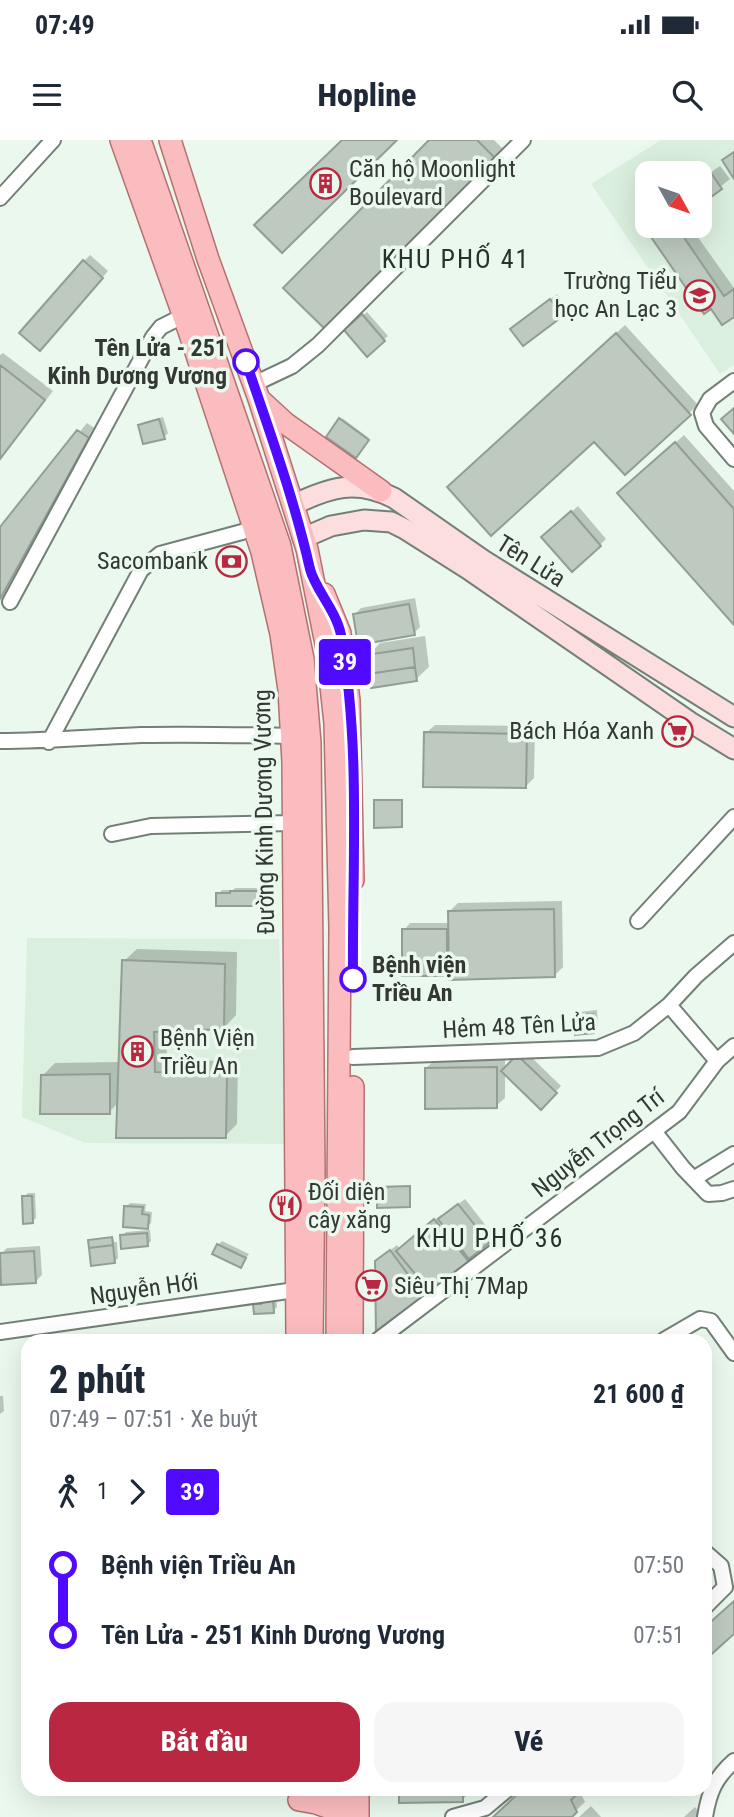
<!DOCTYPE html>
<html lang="vi">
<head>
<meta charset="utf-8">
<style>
  body { margin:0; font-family:"Roboto Condensed",sans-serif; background:#f6f6f7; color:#1f2937; height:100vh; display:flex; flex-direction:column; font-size:26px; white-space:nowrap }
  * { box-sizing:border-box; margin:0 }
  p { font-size:23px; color:#747a83 }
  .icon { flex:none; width:38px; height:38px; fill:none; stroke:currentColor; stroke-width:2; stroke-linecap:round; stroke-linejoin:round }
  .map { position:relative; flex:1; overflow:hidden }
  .sheet { position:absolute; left:21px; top:1194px; width:691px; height:462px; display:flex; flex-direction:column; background:#fff; border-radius:21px; box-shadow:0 7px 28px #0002 }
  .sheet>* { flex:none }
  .badge { padding:0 14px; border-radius:5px; font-size:24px; line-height:46px }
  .needle { width:46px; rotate:130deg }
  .buttons { position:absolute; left:635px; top:21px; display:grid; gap:14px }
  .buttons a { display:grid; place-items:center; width:77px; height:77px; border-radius:14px; background:#fff; box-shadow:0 7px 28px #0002; font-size:35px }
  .map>.badge { position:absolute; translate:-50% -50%; box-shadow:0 0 0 4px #fff }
  .legs { display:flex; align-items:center; gap:10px; height:77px; padding:0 28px; font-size:23px }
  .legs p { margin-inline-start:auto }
  .summary { display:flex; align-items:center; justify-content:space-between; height:119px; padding:0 28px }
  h1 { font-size:38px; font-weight:800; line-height:52px }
  .button { display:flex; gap:14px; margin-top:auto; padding:14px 28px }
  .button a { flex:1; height:80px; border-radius:21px; background:#b92840; color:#fff; font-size:28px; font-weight:800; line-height:80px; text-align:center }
  .button a+a { background:#f6f6f7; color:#1f2937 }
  ul { padding:0 28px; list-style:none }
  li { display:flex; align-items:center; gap:24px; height:70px; font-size:26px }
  li i { display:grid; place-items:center; width:10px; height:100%; margin:0 9px; background:currentColor }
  li i::after { content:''; width:18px; height:18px; margin:-9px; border:5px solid; border-radius:50%; background:#fff }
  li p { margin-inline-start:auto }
  li:first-child i { background:linear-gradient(#0000 50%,currentColor 0) }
  li:last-child i { background:linear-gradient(currentColor 50%,#0000 0) }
  .status { display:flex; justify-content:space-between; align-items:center; height:49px; padding:0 35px; background:#fff; direction:ltr }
  .status svg { height:19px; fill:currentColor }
  header { display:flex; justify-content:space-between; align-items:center; height:91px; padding:0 28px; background:#fff; font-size:32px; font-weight:800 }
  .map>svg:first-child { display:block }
</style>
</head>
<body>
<div class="status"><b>07:49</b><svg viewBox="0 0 49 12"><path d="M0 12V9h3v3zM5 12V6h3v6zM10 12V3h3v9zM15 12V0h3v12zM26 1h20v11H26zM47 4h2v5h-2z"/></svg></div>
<header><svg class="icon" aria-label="menu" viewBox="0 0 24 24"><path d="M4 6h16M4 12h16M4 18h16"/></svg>Hopline<svg class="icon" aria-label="search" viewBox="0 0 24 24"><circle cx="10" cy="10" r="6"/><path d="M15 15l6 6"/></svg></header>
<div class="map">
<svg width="734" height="1677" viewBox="0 0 734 1677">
  <rect width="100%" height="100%" fill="#eaf8ed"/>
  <path fill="#dbefde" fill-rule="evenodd" d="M661 0H734V225L720 234 591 44ZM648 33H700V86H648Z
    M27 798 279 799 286 1004 85 1003 22 977Z"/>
  <path fill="#0003" d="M431 0H494L507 13 286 148Z
    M720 26 730 39 700 63V40Z
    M658 86H690L734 148V175L654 97 661 90Z
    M90 115 108 131 46 202 84 121Z
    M557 154 568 169 562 175 519 183Z
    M367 172 388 196 367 214 346 190Z
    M625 185 698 265 689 273 457 339Z
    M3 213 53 251 0 319V215Z
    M163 277 168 293 164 297 140 286 144 282Z
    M342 278 369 298 356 316 328 296Z
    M87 283 96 289 0 461V390Z
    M684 295 734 351V482L628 345Z
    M578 366 606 399 600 405 550 391Z
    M415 458 420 487 414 493 355 474 361 468Z
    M425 496 429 527 416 539 368 516 380 503Z
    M435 585 535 586 534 638 526 646 426 593Z
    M377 659H403L402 686 376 661Z
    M235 748H262V761L258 765 218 754 222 750H233Z
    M562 761 563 827 554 836 450 830 447 834 404 790 410 783H450V771L458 763Z
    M137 809 237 812 236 875 224 888 166 890 167 920 238 921 237 984 225 996 119 962 109 972 42 936 55 923 120 922 124 821Z
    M597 870 598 887 594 891 576 876 580 872Z
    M524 910 561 946 541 967 505 933V958L496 966 426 928 435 920 505 919V930Z
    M28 1053H35L36 1078 32 1082 24 1057Z
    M465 1059 494 1096 473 1113 475 1115 469 1121 432 1152 429 1149 378 1189 377 1121 397 1105 400 1109 441 1075 443 1076Z
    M130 1063 146 1064 145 1071 152 1072 151 1083 147 1087 126 1067Z
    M150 1090 151 1101 147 1105 122 1096 126 1092Z
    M113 1097 114 1102H117L118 1118 114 1122 90 1101Z
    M222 1101 249 1114 241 1126 218 1105Z
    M40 1106 42 1135 36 1141 1 1114 7 1108Z
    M276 1154 277 1167 273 1171 255 1165Z
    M0 1256H3L4 1271 0 1274Z
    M401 1648H468V1654L462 1660Z
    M526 1648 579 1650 585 1662 569 1677Z
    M591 1666 601 1677H579Z
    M695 1667 703 1677H684Z"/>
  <path fill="#becac0" stroke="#929e94" stroke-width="2" d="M342 0H397L282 113 254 85Z
    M429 0H477L500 23 331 195 283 148Z
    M734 12V39L722 20Z
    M711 33 722 49 700 65V40Z
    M656 86H676L724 156 734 149V177L722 185 711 169 704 174 651 97 660 91Z
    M83 120 103 138 40 211 19 193Z
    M550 159 563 176 523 206 510 189Z
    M362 174 385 201 367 217 344 190Z
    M616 193 691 275 625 335 594 302 491 396 447 347Z
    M0 225 45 260 0 319Z
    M734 268V294L721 279Z
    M339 278 369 300 356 318 326 297Z
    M159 279 165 299 143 304 138 285Z
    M77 290 89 298 0 459V387Z
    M675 302 734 369V485L617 353Z
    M571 371 601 406 572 432 541 397Z
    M409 464 415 495 358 505 353 474Z
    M413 508 415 527 368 534 366 515Z
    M415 527 417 541 371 548 368 534Z
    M424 592 527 594 526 648 423 647Z
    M374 660H402V687L374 688Z
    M230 751H259L258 766H216V753H230Z
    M554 769 555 837 449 840 448 771Z
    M402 789H447V836H402Z
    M122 820 225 824 224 889 154 892 155 932 227 933 226 998H116Z
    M593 874 594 893 575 895 574 875Z
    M517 915 557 953 541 970 501 931Z
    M497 927V968L425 969V928Z
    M110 934V974H40L41 935Z
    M410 1046V1067L377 1068V1047Z
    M22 1056H32L33 1083 23 1084Z
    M458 1064 489 1103 469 1119 438 1079Z
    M124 1066 143 1067 142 1074 149 1075 148 1089 123 1087Z
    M434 1079 470 1123 432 1154 396 1111Z
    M147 1093 148 1106 121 1109 120 1095Z
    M112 1097 113 1105 89 1108 88 1100Z
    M217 1104 246 1118 241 1128 212 1114Z
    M113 1105 115 1123 91 1126 89 1108Z
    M390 1110 424 1156 376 1193 375 1121Z
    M34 1111 36 1143 1 1145 0 1113Z
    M273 1157 274 1173 254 1174 253 1164H261L260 1158Z
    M734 1461V1494L705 1520V1487Z
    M399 1648H463V1662L399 1663Z
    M524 1648H584L571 1660 577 1672 572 1677H493Z"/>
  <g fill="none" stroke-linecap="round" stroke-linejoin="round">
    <defs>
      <path id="street" d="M0 58 53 0
        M734 241 710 259 702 273 706 286 734 319
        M254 244 292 226 318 205 523 0
        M10 462 153 197 161 187 183 176
        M0 601C47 601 93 597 141 595 191 594 242 595 292 596
        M49 602 141 430 160 414 242 392 255 386
        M112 694 151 686 294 683
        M638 781 734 677
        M669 865 717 921
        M353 917 598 908 634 893 669 865 696 836 734 803
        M654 991 683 1028 708 1054 722 1053 734 1049
        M695 1038 734 1014
        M0 1192 295 1150
        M378 1200 679 972 717 921 734 906
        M664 1200 700 1179 711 1181 734 1213
        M705 1412 721 1426 725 1447 705 1467
        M453 1677 485 1668 509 1648
        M705 1677C709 1652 715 1638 734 1621"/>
      <path id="secondary" d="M293 365C330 347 356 339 394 358L483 420 734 577
        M303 398 331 386 364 380 391 382 405 389 468 429 690 582 734 609"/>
      <path id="primary" d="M121 0 189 191 262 412 281 494 289 550 293 622 297 1200
        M140 0 280 406 303 519 310 603 314 1032 312 1200
        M170 0 208 119 259 259 307 409 327 509 335 583 340 788 337 1200
        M260 260 285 283 381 351
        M324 454 340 493 349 560 353 740
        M352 1200 353 947
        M299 1660 316 1663 356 1677
        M339 1677V1648
        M358 1677V1648"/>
    </defs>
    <use href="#street" stroke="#748077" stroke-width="18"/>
    <use href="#secondary" stroke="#748077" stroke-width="23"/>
    <use href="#primary" stroke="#b37172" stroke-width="24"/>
    <use href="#street" stroke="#fff" stroke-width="14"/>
    <use href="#secondary" stroke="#fddedf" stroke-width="19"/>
    <use href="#primary" stroke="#fbbcbf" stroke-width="21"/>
  </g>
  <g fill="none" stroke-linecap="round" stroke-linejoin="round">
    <defs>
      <path id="line-1" d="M246 222C269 290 294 358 310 429 315 449 336 470 341 495 361 607 352 726 353 839"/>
    </defs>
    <use href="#line-1" stroke="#fff" stroke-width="16"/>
    <use href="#line-1" stroke="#4f0aff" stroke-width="10"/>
  </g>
  <defs>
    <symbol id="building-ring" viewBox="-11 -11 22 22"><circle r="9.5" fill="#eaf8ed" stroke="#b92840" stroke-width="1.5"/><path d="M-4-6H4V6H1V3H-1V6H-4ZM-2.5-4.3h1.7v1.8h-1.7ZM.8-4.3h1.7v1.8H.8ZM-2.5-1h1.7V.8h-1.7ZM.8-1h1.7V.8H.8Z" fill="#b92840"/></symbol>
    <symbol id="school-ring" viewBox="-11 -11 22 22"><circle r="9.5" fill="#eaf8ed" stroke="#b92840" stroke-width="1.5"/><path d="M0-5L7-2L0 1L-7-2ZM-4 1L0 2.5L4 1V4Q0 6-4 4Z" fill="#b92840"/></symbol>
    <symbol id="bank-ring" viewBox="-11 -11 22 22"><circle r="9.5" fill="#eaf8ed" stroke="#b92840" stroke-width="1.5"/><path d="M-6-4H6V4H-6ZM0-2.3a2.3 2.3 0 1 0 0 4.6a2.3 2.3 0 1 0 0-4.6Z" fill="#b92840"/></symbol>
    <symbol id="supermarket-ring" viewBox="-11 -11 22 22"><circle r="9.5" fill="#eaf8ed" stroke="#b92840" stroke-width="1.5"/><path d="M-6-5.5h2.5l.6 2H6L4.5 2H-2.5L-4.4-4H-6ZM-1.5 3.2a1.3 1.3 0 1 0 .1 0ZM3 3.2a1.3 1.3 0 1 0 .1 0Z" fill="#b92840"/></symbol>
    <symbol id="restaurant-ring" viewBox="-11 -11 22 22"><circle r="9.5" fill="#eaf8ed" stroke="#b92840" stroke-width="1.5"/><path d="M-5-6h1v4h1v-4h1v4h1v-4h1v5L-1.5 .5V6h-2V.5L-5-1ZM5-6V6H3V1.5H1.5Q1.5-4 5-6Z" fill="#b92840"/></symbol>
  </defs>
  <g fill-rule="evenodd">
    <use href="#building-ring" x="308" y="26" width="35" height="35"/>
    <use href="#school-ring" x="682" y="138" width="35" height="35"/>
    <use href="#bank-ring" x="214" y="404" width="35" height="35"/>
    <use href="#supermarket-ring" x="660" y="574" width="35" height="35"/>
    <use href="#building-ring" x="120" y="894" width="35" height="35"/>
    <use href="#restaurant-ring" x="268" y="1048" width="35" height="35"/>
    <use href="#supermarket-ring" x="354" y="1128" width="35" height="35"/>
  </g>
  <g fill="#fff" stroke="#4f0aff" stroke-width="3.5">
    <circle cx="246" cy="222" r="12"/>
    <circle cx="353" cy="839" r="12"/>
  </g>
  <g text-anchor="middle" stroke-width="7" stroke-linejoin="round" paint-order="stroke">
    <g font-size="24" fill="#333834" stroke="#eaf8ed" text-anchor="start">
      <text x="349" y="37">Căn hộ Moonlight<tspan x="349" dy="28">Boulevard</tspan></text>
      <text x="677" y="149" text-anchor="end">Trường Tiểu<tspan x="677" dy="28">học An Lạc 3</tspan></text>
      <text x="208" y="429" text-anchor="end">Sacombank</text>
      <text x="654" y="599" text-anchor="end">Bách Hóa Xanh</text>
      <text x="160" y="906">Bệnh Viện<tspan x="160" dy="28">Triều An</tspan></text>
      <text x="308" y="1060">Đối diện<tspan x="308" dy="28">cây xăng</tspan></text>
      <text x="394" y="1154">Siêu Thị 7Map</text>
    </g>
    <g font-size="24" font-weight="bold" fill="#333834" stroke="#eaf8ed" text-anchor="end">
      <text x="227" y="216">Tên Lửa - 251<tspan x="227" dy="28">Kinh Dương Vương</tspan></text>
      <text x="372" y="833" text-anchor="start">Bệnh viện<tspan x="372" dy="28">Triều An</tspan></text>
    </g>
    <g font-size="24" fill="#333834" stroke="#eaf8ed">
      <text transform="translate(531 421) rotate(32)" y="8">Tên Lửa</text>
      <text transform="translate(264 672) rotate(-91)" y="8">Đường Kinh Dương Vương</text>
      <text transform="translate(519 886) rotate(-3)" y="8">Hẻm 48 Tên Lửa</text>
      <text transform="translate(598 1003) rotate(-38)" y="8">Nguyễn Trọng Trí</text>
      <text transform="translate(144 1149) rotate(-8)" y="8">Nguyễn Hới</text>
    </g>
    <g font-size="26" letter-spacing="2" fill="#28322a" stroke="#eaf8ed">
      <text x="456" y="128">KHU PHỐ 41</text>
      <text x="490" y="1107">KHU PHỐ 36</text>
    </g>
  </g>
</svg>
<div class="buttons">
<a><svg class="needle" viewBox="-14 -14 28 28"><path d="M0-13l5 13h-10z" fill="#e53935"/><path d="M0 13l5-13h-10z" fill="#747a83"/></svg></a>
</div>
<b class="badge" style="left:345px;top:522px;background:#4f0aff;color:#fff">39</b>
<section class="sheet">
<div class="summary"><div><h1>2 phút</h1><p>07:49 – 07:51 · Xe buýt</p></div><b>21 600 ₫</b></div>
<div class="legs"><svg class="icon" aria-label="walk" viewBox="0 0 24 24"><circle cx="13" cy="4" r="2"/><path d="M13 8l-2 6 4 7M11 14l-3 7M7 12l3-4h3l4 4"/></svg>1<svg class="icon" aria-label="forward" viewBox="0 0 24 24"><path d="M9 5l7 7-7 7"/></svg><b class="badge" style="background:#4f0aff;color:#fff">39</b></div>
<ul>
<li><i style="color:#4f0aff"></i><b>Bệnh viện Triều An</b><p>07:50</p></li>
<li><i style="color:#4f0aff"></i><b>Tên Lửa - 251 Kinh Dương Vương</b><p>07:51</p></li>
</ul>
<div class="button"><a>Bắt đầu</a><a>Vé</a></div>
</section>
</div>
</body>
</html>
